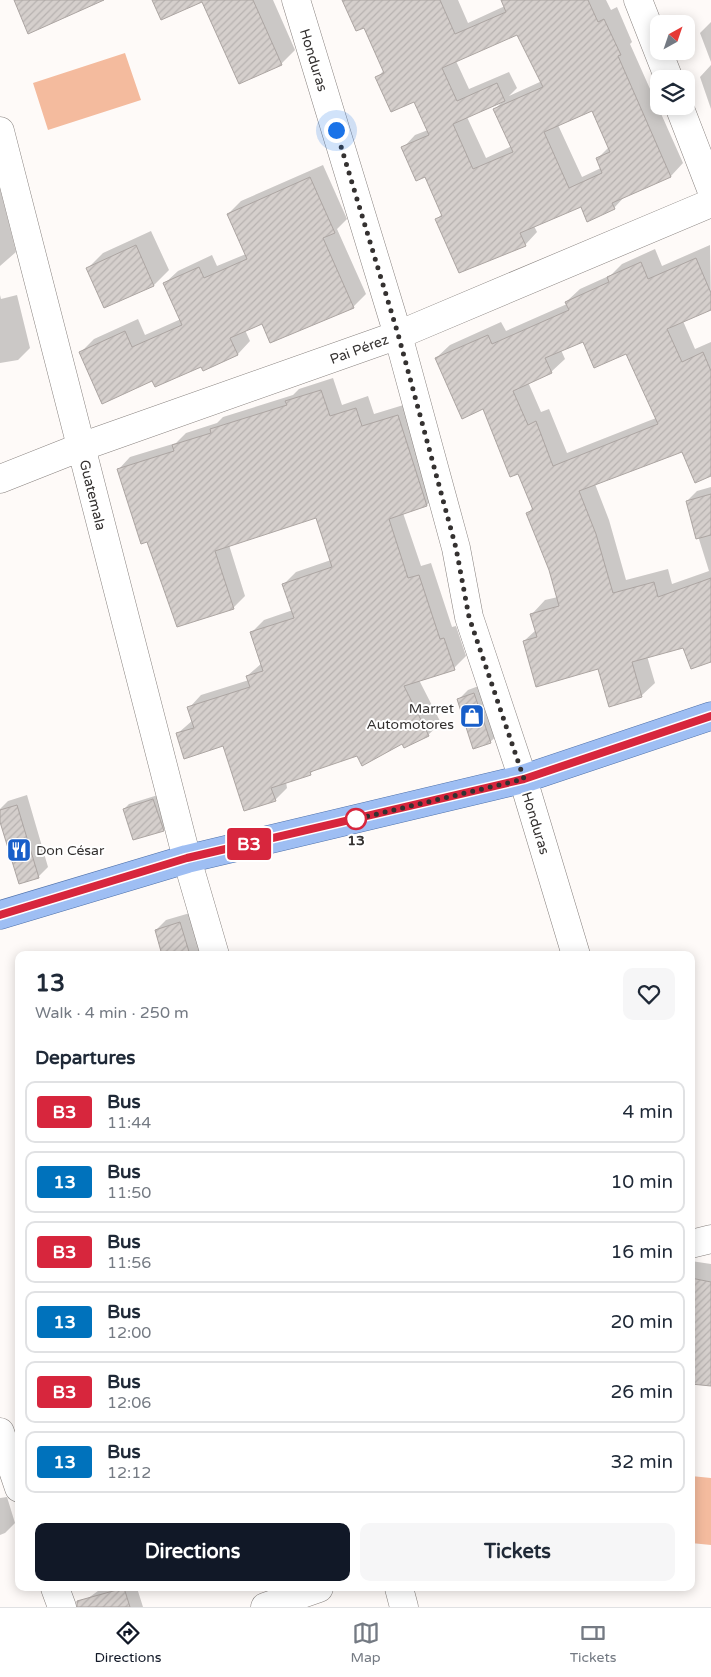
<!DOCTYPE html>
<html lang="en">
<head>
<meta charset="utf-8">
<style>
  body { margin:0; font-family:"Varela Round",sans-serif; background:#f6f6f7; color:#1f2937; height:100vh; display:flex; flex-direction:column; font-size:19px; white-space:nowrap }
  * { box-sizing:border-box; margin:0 }
  p { font-size:16px; color:#747a83 }
  .icon { flex:none; width:28px; height:28px; fill:none; stroke:currentColor; stroke-width:2; stroke-linecap:round; stroke-linejoin:round }
  .map { position:relative; flex:1; overflow:hidden }
  .panel { position:absolute; left:15px; top:951px; width:680px; height:640px; display:flex; flex-direction:column; background:#fff; border-radius:10px; box-shadow:0 2px 12px #0003 }
  .panel>* { flex:none }
  .badge { padding:0 10px; border-radius:4px; font-size:18px; line-height:32px }
  .needle { width:32px; rotate:40deg }
  .tools { position:absolute; left:650px; top:15px; display:grid; gap:10px }
  .tools a { display:grid; place-items:center; width:45px; height:45px; border-radius:10px; background:#fff; box-shadow:0 2px 12px #0003; font-size:25px }
  .you { position:absolute; width:25px; height:25px; margin:-12px; border:4px solid #fff; border-radius:50%; background:#1a73e8; box-shadow:0 0 0 8px #1a73e833 }
  .map>.badge { position:absolute; translate:-50% -50%; box-shadow:0 0 0 2px #fff }
  h2 { padding:0 20px; font-size:19px; line-height:45px }
  .round { display:grid; place-items:center; flex:none; width:52px; height:52px; border-radius:10px; background:#f6f6f7 }
  .overview { display:flex; align-items:center; justify-content:space-between; height:85px; padding:0 20px }
  h1 { font-size:24px; font-weight:700; line-height:38px }
  .button { display:flex; gap:10px; margin-top:auto; padding:10px 20px }
  .button a { flex:1; height:58px; border-radius:10px; background:#111827; color:#fff; font-size:20px; font-weight:700; line-height:58px; text-align:center }
  .button a+a { background:#f6f6f7; color:#1f2937 }
  ul { padding:0; list-style:none }
  li { display:flex; align-items:center; gap:15px; height:62px; margin:0 10px 8px; padding:0 10px; border:2px solid #e0e1e3; border-radius:10px }
  li div { flex:1 }
  li b { display:block; font-size:19px }
  li em { font-style:normal }
  li .badge { min-width:55px; font-weight:700; text-align:center }
  .tabs { display:flex; justify-content:space-around; align-items:center; height:70px; border-top:1px solid #e0e1e3; background:#fff; font-size:14px; color:#747a83 }
  .tabs a { display:grid; justify-items:center; gap:2px }
  .tabs .selected { color:#111827 }
  .map>svg:first-child { display:block }
</style>
</head>
<body>
<div class="map">
<svg width="711" height="1607" viewBox="0 0 711 1607">
  <defs>
    <pattern id="building-hatch" width="6" height="6" patternUnits="userSpaceOnUse" patternTransform="scale(1.25)"><rect width="6" height="6" fill="#d5cfcc"/><path d="M-1 1l2-2M0 6l6-6M5 7l2-2" fill="none" stroke="#b7b2b0"/></pattern>
  </defs>
  <rect width="100%" height="100%" fill="#fefaf8"/>
  <path fill="#f4bb9e" d="M125 53 141 100 48 130 33 83Z
    M691 1476 711 1478V1545L691 1543Z"/>
  <path fill="#0003" fill-rule="evenodd" d="M156 0H273L295 50 281 64 240 82 203 0Z
    M344 0H458L468 23 505 6 502 0H606L611 10 617 7 632 42 630 44 683 163 671 176 626 195 614 208 581 205 534 226 537 232 525 245 436 220 442 214 426 176 403 148 415 135 428 130 414 100 377 78 384 70 365 26ZM518 33 542 81 509 96 517 88 509 72 469 89 456 61ZM503 101 495 109 512 146 486 158 467 117ZM592 110 609 147 597 159 601 168 582 177 558 125Z
    M711 22V62L700 33Z
    M711 65V109L700 77Z
    M323 165 347 219 337 229 366 294 353 307 263 322 245 330 250 341 238 354 153 380 81 352 94 339 138 319 145 335 181 319 165 283 178 271 212 255 217 266 246 254 228 214 241 201Z
    M0 189 16 252 0 266Z
    M151 231 169 270 154 285 105 306 88 268 103 253Z
    M710 245 711 309 683 321 695 349 711 342V475L682 450 595 484 609 520 626 580 668 569 672 584 709 571 687 501 697 491 711 487V660L684 646 647 656 655 683 641 696 599 668 524 641 536 630 532 614 545 600 558 597 550 570 528 513 533 507 519 472 483 408 436 358 450 345 501 322 506 331 567 304 566 302 580 289 611 275 622 264 655 249 662 266ZM583 340 627 352 656 418 567 453 549 409 541 412 528 382 551 372 565 359 561 350Z
    M0 295 1 299 17 295 30 348 18 360 0 363Z
    M333 378 342 405 368 396 374 414 410 403 439 492 427 505 403 513 421 566 431 563 452 627 456 626 466 656 454 668 419 680 441 723 428 735 316 768 310 774 286 782 287 788 275 800 224 745 177 734 193 720 189 708 201 695 249 680 247 676 262 663 252 632 264 620 293 610 284 584 296 572 331 560 317 517 229 545 245 596 233 608 148 541 118 470 130 457 176 443 186 433 217 423 223 417 293 395 299 389Z
    M484 684 501 732 490 742 458 700 468 690Z
    M27 795 48 867 38 877 0 818V809L8 801Z
    M158 795 168 825 163 829 124 809 129 804Z
    M190 913 203 955H164L156 930 166 920Z
    M691 1261 711 1264V1385L691 1383Z
    M7 1497 15 1523 5 1533 0 1535V1498Z
    M102 1588H137L143 1607H90L87 1599Z"/>
  <path fill="url(#building-hatch)" stroke="#aca5a2" fill-rule="evenodd" d="M14 0H104L28 34Z
    M152 0H253L282 65 239 84 202 2 161 20Z
    M342 0H440L455 34 506 12 501 0H588L598 22 604 19 621 55 618 56 671 177 612 203 615 209 587 222 581 207 520 233 526 246 459 273 435 219 442 216 425 177 416 181 401 147 429 135 414 102 391 112 375 77 384 73 364 28 356 31ZM517 35 543 87 493 109 513 152 473 169 453 124 505 101 497 83 457 101 442 68ZM592 111 610 152 596 158 602 173 569 188 544 132Z
    M310 177 335 233 323 238 354 308 270 343 262 324 230 338 238 355 203 371 201 367 155 387 152 381 102 404 79 352 125 331 132 347 182 325 163 283 199 267 204 278 247 259 227 214Z
    M136 245 154 286 104 308 86 268Z
    M696 258 711 293V310L667 329 682 362 703 352 711 371V476L695 483 682 452 579 491 596 534 613 593 654 582 658 597 711 578V662L691 669 683 648 632 662 642 697 609 707 598 669 536 687 523 641 537 637 530 614 559 606 549 570 526 513 533 510 518 474 510 477 483 409 462 419 435 358 488 335 492 344 569 310 565 302 609 282 607 277 641 262 648 279ZM583 342 594 368 626 354 658 424 553 466 536 421 528 425 513 391 552 373 545 358Z
    M321 390 330 416 356 408 362 426 398 415 427 506 389 519 408 578 419 575 440 639 444 638 455 670 404 686 429 736 404 748 402 744 362 766 357 756 310 772 311 775 271 788 276 801 244 811 223 746 184 759 176 733 194 728 187 707 250 687 246 676 263 671 250 632 294 618 282 584 332 567 316 518 215 551 234 609 177 627 147 542 141 544 117 469 174 451 172 445 211 433 210 429 287 405 285 401Z
    M711 494V535L696 539 686 501Z
    M474 693 491 743 473 749 457 699Z
    M153 799 164 831 133 840 123 809Z
    M17 805 39 878 19 884 0 822V810Z
    M180 922 190 955H162L155 930Z
    M691 1278 711 1282V1386L691 1384Z
    M124 1588 130 1607H77V1601Z"/>
  <g fill="none" stroke-linecap="round" stroke-linejoin="round">
    <defs>
      <path id="minor" d="M296 0 398 335 456 548 469 617 523 779 576 955
        M638 0 669 79
        M679 106 711 189
        M0 131 187 859 215 955
        M0 479 81 447 398 335 711 203
        M691 1244 711 1239
        M0 1432 19 1488
        M55 1588 62 1607
        M399 1588 404 1607
        M265 1607 319 1588"/>
      <path id="major" d="M0 915 187 859 523 779 711 716"/>
    </defs>
    <use href="#minor" stroke="#88827f" stroke-width="29"/>
    <use href="#major" stroke="#4f71aa" stroke-width="29"/>
    <use href="#minor" stroke="#fff" stroke-width="28"/>
    <use href="#major" stroke="#9ebef3" stroke-width="28"/>
  </g>
  <g fill="none" stroke-linecap="round" stroke-linejoin="round">
    <defs>
      <path id="line" d="M0 915 187 858 524 779 711 716"/>
    </defs>
    <use href="#line" stroke="#fff" stroke-width="11"/>
    <use href="#line" stroke="#d7263d" stroke-width="8"/>
    <path stroke="#343130" stroke-width="5" stroke-dasharray="0 9" d="M336 130 398 334 456 548 469 617 524 779 356 819"/>
  </g>
  <defs>
    <symbol id="shop-square" viewBox="-11 -11 22 22"><rect x="-9" y="-9" width="18" height="18" rx="4" fill="#175ec9" stroke="#fff"/><path d="M-5-2.5h2.3a2.7 3.5 0 0 1 5.4 0H5L5.5 6h-11ZM-1.5-2.5h3a1.5 2.3 0 0 0-3 0Z" fill="#fff"/></symbol>
    <symbol id="restaurant-square" viewBox="-11 -11 22 22"><rect x="-9" y="-9" width="18" height="18" rx="4" fill="#175ec9" stroke="#fff"/><path d="M-5-6h1v4h1v-4h1v4h1v-4h1v5L-1.5 .5V6h-2V.5L-5-1ZM5-6V6H3V1.5H1.5Q1.5-4 5-6Z" fill="#fff"/></symbol>
  </defs>
  <g fill-rule="evenodd">
    <use href="#shop-square" x="458" y="702" width="28" height="28"/>
    <use href="#restaurant-square" x="5" y="836" width="28" height="28"/>
  </g>
  <circle fill="#fff" stroke="#d7263d" stroke-width="2.5" cx="356" cy="819" r="10"/>
  <g text-anchor="middle" stroke-width="4" stroke-linejoin="round" paint-order="stroke">
    <g font-size="14" fill="#343130" stroke="#fff">
      <text transform="translate(314 60) rotate(73)" y="5">Honduras</text>
      <text transform="translate(359 349) rotate(-20)" y="5">Pai Pérez</text>
      <text transform="translate(93 495) rotate(76)" y="5">Guatemala</text>
      <text transform="translate(536 823) rotate(73)" y="5">Honduras</text>
    </g>
    <g font-size="14" fill="#343130" stroke="#fff" text-anchor="end">
      <text x="454" y="713">Marret<tspan x="454" dy="16">Automotores</tspan></text>
      <text x="36" y="855" text-anchor="start">Don César</text>
    </g>
    <g font-size="14" font-weight="bold" fill="#343130" stroke="#fff">
      <text x="356" y="845">13</text>
    </g>
  </g>
</svg>
<div class="tools">
<a><svg class="needle" viewBox="-14 -14 28 28"><path d="M0-13l5 13h-10z" fill="#e53935"/><path d="M0 13l5-13h-10z" fill="#747a83"/></svg></a>
<a><svg class="icon" aria-label="layers" viewBox="0 0 24 24"><path d="M12 4l9 5-9 5-9-5zM3 14l9 5 9-5"/></svg></a>
</div>
<div class="you" style="left:336px;top:130px"></div>
<b class="badge" style="left:249px;top:844px;background:#d7263d;color:#fff">B3</b>
<section class="panel">
<div class="overview"><div><h1>13</h1><p>Walk · 4 min · 250 m</p></div><a class="round"><svg class="icon" aria-label="heart" viewBox="0 0 24 24"><path d="M12 20l-8-8c-3-5 5-10 8-4 3-6 11-1 8 4z"/></svg></a></div>
<h2>Departures</h2>
<ul>
<li><span class="badge" style="background:#d7263d;color:#fff">B3</span><div><b>Bus</b><p>11:44</p></div><em>4 min</em></li>
<li><span class="badge" style="background:#0072bc;color:#fff">13</span><div><b>Bus</b><p>11:50</p></div><em>10 min</em></li>
<li><span class="badge" style="background:#d7263d;color:#fff">B3</span><div><b>Bus</b><p>11:56</p></div><em>16 min</em></li>
<li><span class="badge" style="background:#0072bc;color:#fff">13</span><div><b>Bus</b><p>12:00</p></div><em>20 min</em></li>
<li><span class="badge" style="background:#d7263d;color:#fff">B3</span><div><b>Bus</b><p>12:06</p></div><em>26 min</em></li>
<li><span class="badge" style="background:#0072bc;color:#fff">13</span><div><b>Bus</b><p>12:12</p></div><em>32 min</em></li>
</ul>
<div class="button"><a>Directions</a><a>Tickets</a></div>
</section>
</div>
<nav class="tabs">
<a class="selected"><svg class="icon" aria-label="directions" viewBox="0 0 24 24"><path d="M12 3l9 9-9 9-9-9zM9 14v-3h6M13 9l2 2-2 2"/></svg>Directions</a>
<a><svg class="icon" aria-label="map" viewBox="0 0 24 24"><path d="M3 6l6-2 6 2 6-2v14l-6 2-6-2-6 2zM9 4v14M15 6v14"/></svg>Map</a>
<a><svg class="icon" aria-label="tickets" viewBox="0 0 24 24"><path d="M3 7h18v10H3zM15 7v10"/></svg>Tickets</a>
</nav>
</body>
</html>
